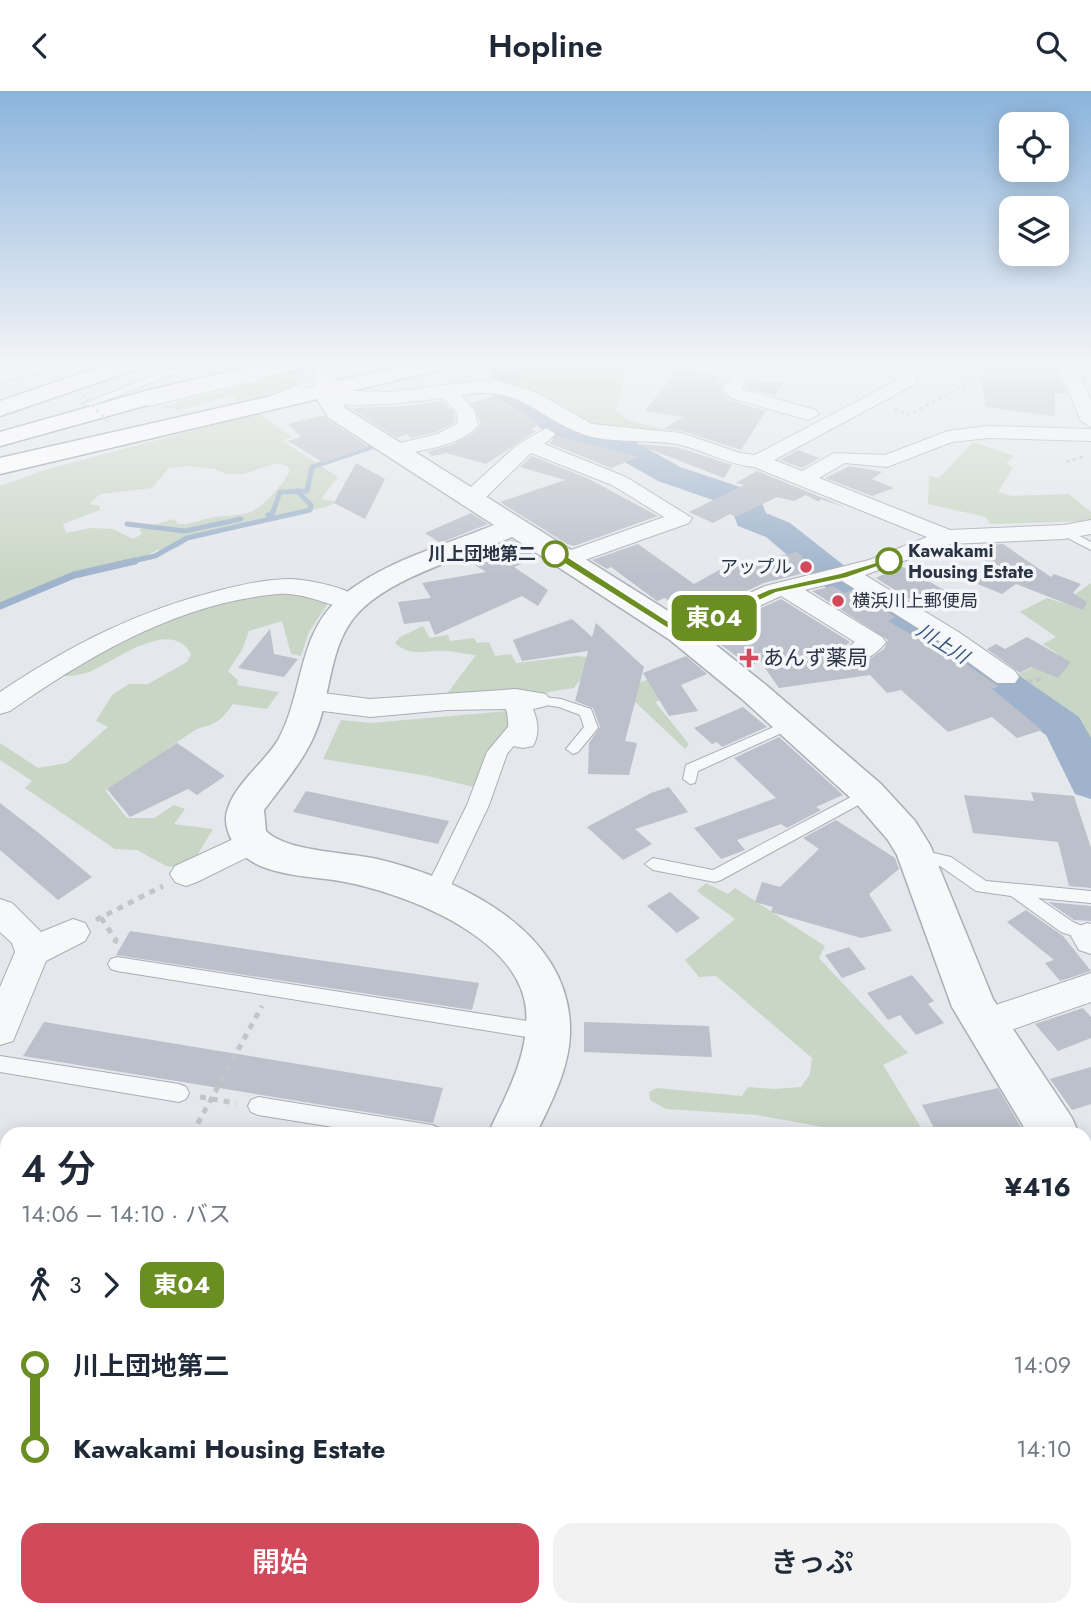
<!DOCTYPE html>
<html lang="ja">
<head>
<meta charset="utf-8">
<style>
  body { margin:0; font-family:Jost,"Noto Sans JP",sans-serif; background:#f2f2f3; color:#1f2937; height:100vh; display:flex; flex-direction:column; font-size:26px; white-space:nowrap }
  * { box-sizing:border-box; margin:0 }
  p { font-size:23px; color:#747a83 }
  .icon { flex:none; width:38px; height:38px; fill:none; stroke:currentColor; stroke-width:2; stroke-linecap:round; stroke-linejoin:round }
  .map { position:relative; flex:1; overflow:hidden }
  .side { position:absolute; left:0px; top:1036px; width:1092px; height:490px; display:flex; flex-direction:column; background:#fff; border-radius:21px 21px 0 0; box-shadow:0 4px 18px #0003 }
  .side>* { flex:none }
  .badge { padding:0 14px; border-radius:10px; font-size:24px; line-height:46px }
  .controls { position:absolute; left:999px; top:21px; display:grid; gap:14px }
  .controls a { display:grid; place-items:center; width:70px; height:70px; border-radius:14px; background:#fff; box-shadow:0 4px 18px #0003; font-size:35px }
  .map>.badge { position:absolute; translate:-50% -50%; box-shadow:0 0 0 4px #fff }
  .legs { display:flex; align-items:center; gap:10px; height:77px; padding:0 21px; font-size:23px }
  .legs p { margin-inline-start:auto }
  .head { display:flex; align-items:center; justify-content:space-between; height:119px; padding:0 21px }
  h1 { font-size:38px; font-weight:600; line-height:52px }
  .cta { display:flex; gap:14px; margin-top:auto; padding:14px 21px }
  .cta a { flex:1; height:80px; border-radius:21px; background:#d1495b; color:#fff; font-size:28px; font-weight:600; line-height:80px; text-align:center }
  .cta a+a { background:#f2f2f3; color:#1f2937 }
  ul { padding:0 21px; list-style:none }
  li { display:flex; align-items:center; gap:24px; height:84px; font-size:26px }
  li i { display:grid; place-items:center; width:10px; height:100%; margin:0 9px; background:currentColor }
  li i::after { content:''; width:18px; height:18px; margin:-9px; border:5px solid; border-radius:50%; background:#fff }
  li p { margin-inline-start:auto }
  li:first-child i { background:linear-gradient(#0000 50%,currentColor 0) }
  li:last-child i { background:linear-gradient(currentColor 50%,#0000 0) }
  header { display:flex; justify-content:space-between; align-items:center; height:91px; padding:0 21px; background:#fff; font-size:32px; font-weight:600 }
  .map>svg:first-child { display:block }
</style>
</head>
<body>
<header><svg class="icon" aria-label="back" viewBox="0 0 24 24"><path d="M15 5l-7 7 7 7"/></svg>Hopline<svg class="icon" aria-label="search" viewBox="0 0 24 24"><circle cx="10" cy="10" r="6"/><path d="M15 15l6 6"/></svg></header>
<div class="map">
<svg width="1091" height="1526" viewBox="0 0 1091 1526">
  <rect width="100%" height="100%" fill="#e4e7ec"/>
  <path fill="#c9d6c5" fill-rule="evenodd" d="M514 273H628L616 318 626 328 685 344 595 336 511 290Z
    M303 279 307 286 291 297 238 311 232 304 178 320 175 317 154 318Z
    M259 322 292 346 283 350 338 386 321 408 338 411 326 416 189 449 177 457 157 459 141 468 82 481 0 514V395L48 378ZM277 372 287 375 290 380C283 393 263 417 248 422 238 425 226 424 215 426 202 428 191 434 178 433L174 428 139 438 142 443 133 448 113 438 91 437 66 442 63 433 100 419V415L89 413 100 403 152 397 169 377 189 375 215 378 226 383H243Z
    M973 351 1014 365 1006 373 1013 376 998 401 1012 405 1069 403 1091 421V430L990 433 986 426 928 413 929 385 939 387Z
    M1091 492V684L1067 636 1008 589 1058 563 1043 553 1056 546 1020 521 1047 507 1063 512Z
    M289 501 328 512 309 541 301 565 291 563 282 530 249 540 242 559 228 580 238 589 237 594 279 601 267 618 233 613C212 643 209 628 186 645 156 665 138 682 105 699L127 727H154L174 714 185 718 174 733 213 738 189 778 166 775 137 759 115 758 25 697 32 690 0 669V652L38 677 67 672 108 636 96 630 112 604 129 593H148L187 571 191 563C170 525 113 572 89 581 77 585 64 586 52 585L97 555 208 513Z
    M423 535 430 547 448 544 450 550 474 547 477 552 489 551 495 565 511 563 516 572 577 565 595 567 635 593 652 587 672 605 655 611 689 653 685 658 613 590 581 588 574 597 517 606 443 608 476 564C463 563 449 559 437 560 420 561 408 564 395 552L400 546Z
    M507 620 511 633 478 697 428 685 323 668 341 629 371 632Z
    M706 792 728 803 735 797 825 855 819 867 908 962 883 974 925 1043H835L829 1037 757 1024 666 1018 650 1009 649 1001 657 997 742 1005 748 996 774 998 801 996 810 983 812 967 716 885 699 886 685 869 735 828 697 800Z
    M1085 1244 1091 1250 1089 1423 1085 1422Z
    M0 1459 7 1461V1519H90L95 1526H0Z
    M786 1519H903L908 1526H795Z"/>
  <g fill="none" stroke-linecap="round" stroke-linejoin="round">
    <path stroke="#9fb4cc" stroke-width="5" d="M268 424H272L280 401 307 400 312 376 372 356
      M127 433 185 440 241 428
      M128 471 155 465 187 447 310 419 311 414 297 400"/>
    <path stroke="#9fb4cc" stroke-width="7" d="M0 515 74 484 135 470"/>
    <path fill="#9fb4cc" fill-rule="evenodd" d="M494 273H522L519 296 546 312 572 334 629 347 680 376 758 402 766 422 790 432 856 484 956 541 1079 626 1091 647V708L1075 703 1046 644 928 557 830 500 766 446 738 435 730 415 658 390 607 361 551 347 526 324 494 306 490 300Z"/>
  </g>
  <path fill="#bbc0ca" d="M1040 273H1055L1067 303 1055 302V325L985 316 981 276Z
    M677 280 719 285 716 292H724L720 298 728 309 766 320 741 359 682 340 663 338 683 326 645 320Z
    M784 291 775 305 745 297 748 292Z
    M493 305 540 333 531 339 536 340 486 373 446 362 432 365 427 361 451 354 472 343 481 333 471 312Z
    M441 310 454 321 455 331 437 341 411 347 407 343 397 347 350 317 407 315Z
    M324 324 328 329 369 356 324 372 288 350 301 346 288 333Z
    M557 345 639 366 611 377 549 352Z
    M636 353 676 356 732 374 724 387Z
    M798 359 819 367 802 377 780 369Z
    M532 365 587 387 658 425 574 455 567 453 500 411 565 389 520 376Z
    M356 372 385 388 365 428 334 412Z
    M850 375 882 381 872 388 894 397 872 405 825 387Z
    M757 380 845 416 820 408 819 411 806 404 794 410 777 406 736 426 730 423 713 432 689 421 744 394 736 392Z
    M471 422 488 433 440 452 425 442Z
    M512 449 537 466 514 476 548 499 538 515 522 505 435 544 429 530 404 533 398 511 431 507 422 492 486 481 464 467Z
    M638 453 694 493 719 479 797 461 816 479 764 492 723 511 724 504 685 521 665 507 657 510 611 476 607 478 592 469Z
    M1003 453 1051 486 1054 483 1081 493 1073 502 1087 511 1083 519 1016 493 1002 503 975 492 998 475 949 456Z
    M901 475 946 500 919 514 876 487Z
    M833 495 845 502 852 499 895 526 888 530 960 572 963 571 998 595 992 598 1042 639 1017 647 992 626 948 641 901 599 887 602 870 584 779 597 760 570 750 575 717 551 719 536 781 508 850 551 832 565 836 574 851 576 865 571 884 558 888 549 812 500Z
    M572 528 592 546 596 532 644 576 625 650 637 652 629 684 588 683 589 652 600 636 593 617 575 610 588 560 522 570 513 549Z
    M270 538 274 563 298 568 284 586 238 577Z
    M1027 546 1071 571 1058 587 1031 576 1020 582 987 558 996 553 1005 558Z
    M686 565 707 583 681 594 698 620 669 625 643 582Z
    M743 616 767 636 722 656 717 651 712 653 694 637Z
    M779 646 843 704 816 716 821 719 787 737 781 733 737 749 745 759 721 768 694 737 776 707 734 667Z
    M177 652 225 685 197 704 188 698 130 726 107 698Z
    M669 696 688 721 635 738 652 753 623 769 587 736 651 702Z
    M306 700 449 730 438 753 293 721Z
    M1031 701 1074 705 1091 757V797L1069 795 1058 751 973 742 964 704 1034 710Z
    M0 712 40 743 92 786 58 809 0 759Z
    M836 729 895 767 899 778 869 803 892 840 861 847 771 821 773 816 755 811 762 791 780 796 819 758 803 747Z
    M670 801 700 827 677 842 647 815Z
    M1048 811 1091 815V830L1074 829Z
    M1026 819 1063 845 1091 880 1060 890 1045 872 1054 869 1007 831Z
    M130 840 311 868 479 892 472 919 116 864Z
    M849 856 866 878 842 887 825 864Z
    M912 884 934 910 928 913 944 932 916 944 900 924 888 929 867 902Z
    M1083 917 1091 926V947L1058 960 1035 933Z
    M44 931 225 961 443 997 433 1032 23 965Z
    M584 931 709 935 712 966 584 961Z
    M1091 976V1013L1072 1019 1050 988Z
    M998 997 1025 1043H937L922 1014Z"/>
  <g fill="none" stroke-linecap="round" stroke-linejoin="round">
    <defs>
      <path id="service" d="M195 273H211L171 284 91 315 83 313 165 280Z
        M260 283 263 284V288L149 315 144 312Z
        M321 286 329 288 278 307 270 305Z
        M1060 439H1068L1091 451V459L1060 443Z
        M536 605 561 608 591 618 598 637 578 661 573 663 566 658 584 636 580 624 559 616 531 612 529 609 531 606Z
        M790 629 795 630 797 633 795 636 698 680 695 692 690 693 683 688 686 674Z
        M868 697 875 702 873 706 721 789 715 791 653 779 645 773 653 767 713 779Z
        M916 758 951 766 986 790 1091 800V812L1038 807 1073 831 1091 839V851L1061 841 1011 805 976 800 940 775 910 768 908 764Z
        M117 866 546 933 552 936 555 941 552 946 546 949 117 880 111 878 108 873 111 868Z
        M0 965 179 993 186 996 189 1002 186 1008 179 1011 0 981Z
        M258 1006 432 1034 439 1037 442 1043H377L258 1024 251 1021 248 1015 251 1009Z
        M0 1100 7 1101V1121L0 1120Z
        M1091 1204V1232L1085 1234V1206Z
        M1085 1430 1091 1433V1461L1085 1458Z
        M452 1519H480L477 1526H449Z"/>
      <path id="pedestrian" d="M524 624 534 630 507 663 489 714 446 805 442 811 434 814 426 811 422 805 467 714 487 661 517 625Z"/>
      <path id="minor" d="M28 273H58L55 277 0 291V281Z
        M739 273H757L742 297 744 299 816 319 819 323 809 329 730 307 723 298Z
        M900 273H918L915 293 774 369 802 380 834 362 885 364 948 340 988 335 1091 338V350L988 347 952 351 887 376 845 372 819 387 950 439 1064 434 1091 429V443L1064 448 950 453 865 484 960 542 1015 580 1019 586 1015 592H997L942 552 842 490 805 499 882 546 886 551C876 565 854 577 838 573L834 567 855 551 781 505 690 547H672L668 542 672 537 765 495 869 469 927 446 754 376C726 373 704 359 677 353 648 348 607 353 580 342 531 323 521 294 461 304L474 319 478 334C460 356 420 359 394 365L384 359 387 355 438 343 458 332 456 320 442 307C419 310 330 322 316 305L325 299 389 301 494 288 537 302 592 333 681 342 740 362 755 364 894 291 900 287Z
        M1057 273H1075L1091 309V336L1081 330Z
        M546 337 556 343 544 353 626 386 692 427 689 432 565 476 557 474 553 469 557 464 664 426 612 394 531 362 478 414H462L459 409 462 404 516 355Z
        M291 488C309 489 354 497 364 512L361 517C340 522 308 500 278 503 178 512 90 564 10 620L0 623V601C69 555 137 520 217 500 241 494 266 488 291 488Z
        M516 598 546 603 550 609 546 615 533 618C538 630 540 643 533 655L523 657 513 655C506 644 510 630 506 618L447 619 370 626 307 618 297 615 293 609 297 603 307 600 370 608Z
        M253 739 264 742 269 750 264 758 197 791 186 795 175 791 170 783 175 775Z
        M0 808 12 812 41 841 73 828 85 832 90 841 85 850 46 870 13 950 0 954V896L15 861 12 852 0 841Z
        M1088 832 1091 833V863L1079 859 1071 845 1076 836Z
        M1091 882V911L985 948 972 944 967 933 972 922Z
        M0 1133 7 1135V1177L0 1175Z
        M0 1412 7 1413V1463L0 1462Z
        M99 1519H151L150 1526H96Z"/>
      <path id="tertiary" d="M316 273H334L336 276 335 302 345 317 692 535 766 594 881 693 915 730 930 754 993 908 1072 1027 1079 1043H1028L952 916 897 764 888 749 855 711 742 608 670 549 512 446C466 466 393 485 358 522 327 555 332 608 313 647 301 673 281 696 264 719L266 740C287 761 347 761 377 768 462 788 573 842 570 943 569 978 551 1012 536 1043H488C506 1004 530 963 526 918 519 845 402 801 340 790 310 785 262 785 240 761 230 750 222 732 228 717 236 692 264 672 278 649 304 603 297 542 341 506 384 470 443 455 494 434L329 327 313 302Z
        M1085 1065 1091 1068V1122L1085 1119Z"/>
      <path id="trunk" d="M108 273H140L137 278 0 325V310Z
        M263 273H303L300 278 162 310 0 355V341L149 299Z
        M411 273H451L440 279 0 383V367Z"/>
    </defs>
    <use href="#service" stroke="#a9aeb7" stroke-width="2"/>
    <use href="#pedestrian" stroke="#a9aeb7" stroke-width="2"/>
    <use href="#minor" stroke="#a9aeb7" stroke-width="2"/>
    <use href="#tertiary" stroke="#a9aeb7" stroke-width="3"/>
    <use href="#trunk" stroke="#8b94a3" stroke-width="3"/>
    <path stroke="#c2c5cb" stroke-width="2.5" stroke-dasharray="3.5 3.5" stroke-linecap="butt" d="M819 273 887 280
      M950 273 963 288 1047 284
      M894 318 909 324 969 292 967 287
      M1066 371 1086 365"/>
    <path stroke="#c2c5cb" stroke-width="3.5" stroke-dasharray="4.5 4.5" stroke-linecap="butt" d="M1028 590 1035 591 1043 586"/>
    <path stroke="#c2c5cb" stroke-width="5" stroke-dasharray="6 6" stroke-linecap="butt" d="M101 827 116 849 114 853
      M96 829 163 795
      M200 1006 236 1012
      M192 1043 262 915"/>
    <use href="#service" fill="#f7f8fa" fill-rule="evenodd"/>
    <use href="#pedestrian" fill="#f7f8fa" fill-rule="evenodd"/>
    <use href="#minor" fill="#f7f8fa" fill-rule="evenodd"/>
    <use href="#tertiary" fill="#f7f8fa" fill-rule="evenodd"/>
    <use href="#trunk" fill="#fff" fill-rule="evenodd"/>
    <path stroke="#c2c5cb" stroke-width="2.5" stroke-dasharray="3.5 3.5" stroke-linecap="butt" d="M82 303 107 330"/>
  </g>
  <linearGradient id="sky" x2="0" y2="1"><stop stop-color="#8bb4dd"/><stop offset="0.56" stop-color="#f3f4f6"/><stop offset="1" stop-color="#f3f4f6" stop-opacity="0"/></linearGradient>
  <rect width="1091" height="487" fill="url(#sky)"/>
  <path fill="#6b8e23" stroke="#fff" stroke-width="2" d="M552 460H559L681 538 769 498 840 482 889 467 894 470 847 487 776 502 681 546 552 465Z"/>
  <g fill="#fff" stroke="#6b8e23" stroke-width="3.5">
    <circle cx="555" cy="463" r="12"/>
    <circle cx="889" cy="470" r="12"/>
  </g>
  <g fill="#d1495b" stroke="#f4f6f9" stroke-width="2.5">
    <circle cx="806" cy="476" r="7"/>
    <circle cx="838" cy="510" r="7"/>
    <path d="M745.5 556.5h7v7h7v7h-7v7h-7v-7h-7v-7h7z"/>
  </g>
  <g text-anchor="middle" stroke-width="7" stroke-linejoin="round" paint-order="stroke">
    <g font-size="18" font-weight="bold" fill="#2b3445" stroke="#f4f6f9" text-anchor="start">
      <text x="908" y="466">Kawakami<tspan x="908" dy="21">Housing Estate</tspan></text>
      <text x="536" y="469" text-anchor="end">川上団地第二</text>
    </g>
    <g font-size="18" fill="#2b3445" stroke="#f4f6f9" text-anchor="end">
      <text x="792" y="482">アップル</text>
      <text x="852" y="516" text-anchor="start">横浜川上郵便局</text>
    </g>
    <g font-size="19" font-style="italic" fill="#34527a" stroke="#f4f6f9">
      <text transform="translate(943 552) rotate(32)" y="7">川上川</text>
    </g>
    <g font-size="21" fill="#2b3445" stroke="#f4f6f9" text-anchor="start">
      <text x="763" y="574">あんず薬局</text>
    </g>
  </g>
</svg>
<div class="controls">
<a><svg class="icon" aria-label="locate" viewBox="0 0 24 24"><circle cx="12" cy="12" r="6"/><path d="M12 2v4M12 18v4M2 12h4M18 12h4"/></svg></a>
<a><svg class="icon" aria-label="layers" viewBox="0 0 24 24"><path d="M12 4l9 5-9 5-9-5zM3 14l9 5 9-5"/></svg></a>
</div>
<b class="badge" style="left:714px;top:527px;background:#6b8e23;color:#fff">東04</b>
<section class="side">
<div class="head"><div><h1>4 分</h1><p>14:06 – 14:10 · バス</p></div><b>¥416</b></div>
<div class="legs"><svg class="icon" aria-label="walk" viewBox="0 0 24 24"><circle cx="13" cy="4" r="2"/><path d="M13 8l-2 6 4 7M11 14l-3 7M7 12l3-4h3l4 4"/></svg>3<svg class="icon" aria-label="forward" viewBox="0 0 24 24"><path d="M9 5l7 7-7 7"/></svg><b class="badge" style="background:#6b8e23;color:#fff">東04</b></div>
<ul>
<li><i style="color:#6b8e23"></i><b>川上団地第二</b><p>14:09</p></li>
<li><i style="color:#6b8e23"></i><b>Kawakami Housing Estate</b><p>14:10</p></li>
</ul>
<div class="cta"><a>開始</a><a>きっぷ</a></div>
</section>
</div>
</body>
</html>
